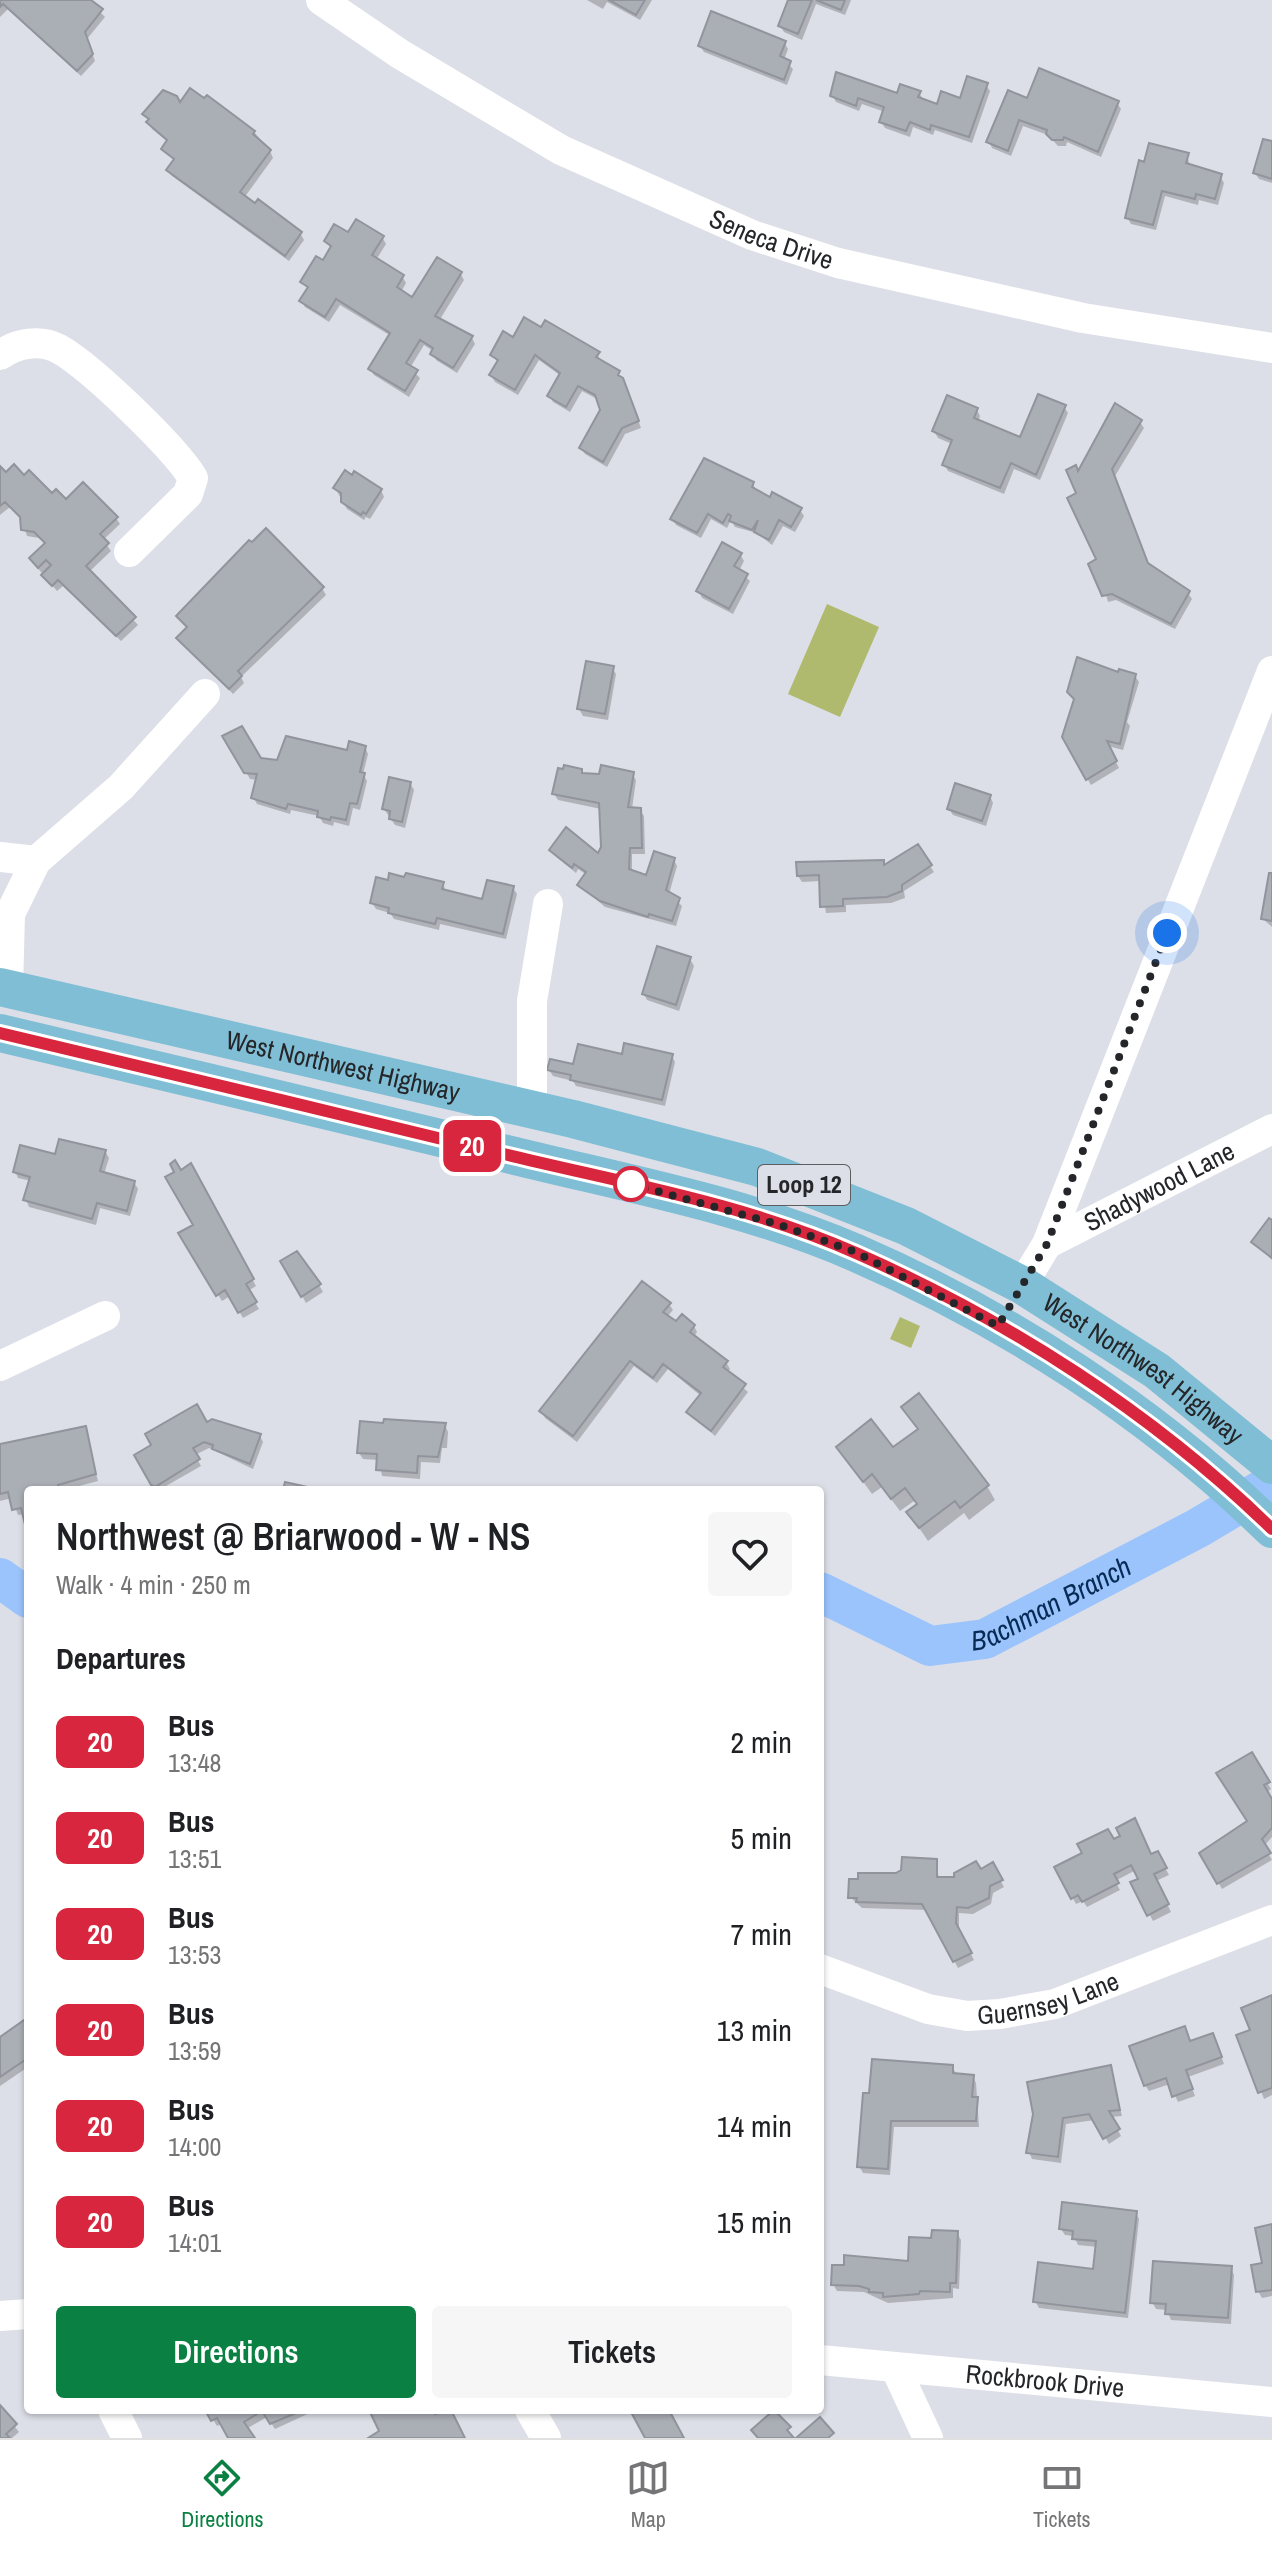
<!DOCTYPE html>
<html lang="en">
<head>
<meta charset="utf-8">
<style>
  body { margin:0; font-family:"Archivo Narrow",sans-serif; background:#f6f6f6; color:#202124; height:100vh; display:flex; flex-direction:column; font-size:30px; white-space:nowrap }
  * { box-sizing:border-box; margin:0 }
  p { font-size:26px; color:#757577 }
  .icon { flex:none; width:44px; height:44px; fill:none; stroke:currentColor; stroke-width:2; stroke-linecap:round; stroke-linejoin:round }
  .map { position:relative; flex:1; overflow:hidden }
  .sheet { position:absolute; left:24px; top:1486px; width:800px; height:928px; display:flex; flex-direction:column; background:#fff; border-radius:8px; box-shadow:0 2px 6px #0004 }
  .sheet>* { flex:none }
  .badge { padding:0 16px; border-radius:12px; font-size:28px; line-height:52px }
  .you { position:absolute; width:40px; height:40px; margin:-20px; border:6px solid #fff; border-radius:50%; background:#1a73e8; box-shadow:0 0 0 12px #1a73e833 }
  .map>.badge { position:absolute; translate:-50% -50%; box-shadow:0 0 0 4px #fff }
  h2 { padding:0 32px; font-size:30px; line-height:72px }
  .round { display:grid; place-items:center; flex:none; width:84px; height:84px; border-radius:8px; background:#f6f6f6 }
  .overview { display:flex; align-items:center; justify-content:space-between; height:136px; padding:0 32px }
  h1 { font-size:38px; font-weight:600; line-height:60px }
  .button { display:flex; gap:16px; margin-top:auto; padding:16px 32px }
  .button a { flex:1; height:92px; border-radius:8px; background:#0b8043; color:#fff; font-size:32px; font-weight:600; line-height:92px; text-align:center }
  .button a+a { background:#f6f6f6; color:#202124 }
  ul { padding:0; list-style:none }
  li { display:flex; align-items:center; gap:24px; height:96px; padding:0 32px }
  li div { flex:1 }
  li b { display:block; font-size:30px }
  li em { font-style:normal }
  li .badge { min-width:88px; font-weight:700; text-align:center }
  .menu { display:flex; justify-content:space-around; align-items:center; height:112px; border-top:2px solid #e0e0e0; background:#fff; font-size:22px; color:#757577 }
  .menu a { display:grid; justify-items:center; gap:4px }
  .menu .on { color:#0b8043 }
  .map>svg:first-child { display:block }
</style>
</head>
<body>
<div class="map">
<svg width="1272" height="2438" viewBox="0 0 1272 2438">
  <rect width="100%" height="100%" fill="#dcdfe7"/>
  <path fill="#b0ba6f" d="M827 604 879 627 840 717 788 694Z
    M900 1317 920 1326 911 1348 890 1339Z"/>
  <path fill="#0003" d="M0 0H88L105 17 87 39 95 61 81 76 8 9 0 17Z
    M587 0H652L640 20 607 2 603 9Z
    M790 0H851L845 15 816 4 802 40 784 32 780 26Z
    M784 42 788 49 784 60 793 69 787 85 704 52 700 46Z
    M986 85 990 91 972 143 935 130 933 135 913 127 910 137 885 128 881 122 885 112 862 104 859 111 836 102 832 95 919 93 923 99 938 106 961 100Z
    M1028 100 1117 103 1121 109 1101 157 1067 142 1066 146H1058L1048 135 1023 126 1011 156 992 148 989 142Z
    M180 106 254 132 270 151 273 158 244 198 300 233 304 240 289 261 172 176 168 170 175 161 163 149 168 142 152 129 145 114Z
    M1272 143V183L1259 179 1255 173Z
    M1187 155 1190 166 1220 176 1224 183 1218 205 1199 200 1198 205 1165 196 1156 230 1131 224 1127 217Z
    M348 235 382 237 386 244 376 260 402 276 406 283 401 292 413 300 460 273 464 280 439 321 472 338 475 344 457 373 436 360 433 351 424 345 410 368 420 378 409 397 374 375 370 369 391 336 340 305 329 322 305 307 302 301 309 290 302 282 323 263 332 249 326 241Z
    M542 330 598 353 600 362 618 373 626 387 641 428 625 434 607 467 585 454 581 448 602 410 599 400 582 391 570 412 553 402 550 396 561 376 539 360 518 395 495 382 491 375 498 363 492 355 514 339Z
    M1064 407 1068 413 1040 480 1014 469 1004 494 948 471 944 464 952 444 938 438 934 431 977 410 980 416 978 422 1021 440Z
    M1140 422 1144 428 1115 476 1149 566 1188 593 1192 599 1175 629 1116 600 1108 602 1078 494 1079 474Z
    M0 469 6 475 24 478 66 502 116 518 120 524 103 540 111 551 89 572 138 625 121 641 63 586 57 591 35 565 46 544 39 538 27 536 22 520 10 507 0 515Z
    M753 483 756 491 800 510 804 516 795 532 783 526 772 545 757 533 735 527 731 520 727 528 711 519 701 538 676 525 673 519Z
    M335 488 381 490 384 497 370 519 366 517 364 520 347 509Z
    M740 554 744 561 739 571 750 581 733 614 702 598 699 591Z
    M322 588 326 595 241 677 244 683 233 694 178 638 188 629 178 616Z
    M612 668 616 674 608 720 583 716 579 709Z
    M1120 675 1135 676 1139 682 1127 722 1130 726 1123 750 1108 746 1119 768 1091 785 1064 737 1076 701 1069 692Z
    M225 737 260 760 278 762 365 747 368 754 363 774 367 781 360 810 353 808 349 826 334 822 333 826 323 823 319 816 291 810 290 814 257 804 253 797 258 780 250 779Z
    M581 771 583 775 632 774 636 780 632 809 640 810 644 816 645 854H632V872L647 878 674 860 677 866 669 894 682 906 676 926 605 907 580 885 587 875 578 869 576 873 555 856 551 850 598 855 603 847 601 809 558 800 554 794Z
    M410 783 414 790 405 828 395 825 384 809Z
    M990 796 993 803 986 826 953 815 949 809Z
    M917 847 934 872 904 891 905 898 891 903 846 905V912L826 913 821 881 802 882 798 876 883 862 885 867Z
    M1272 875V927L1263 919Z
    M443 883 446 892 484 901 513 888 517 894 506 939 440 924 439 930 394 919 390 913 376 909 372 903Z
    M690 959 694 966 679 1011 647 1000 644 994Z
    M672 1056 675 1062 665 1106 576 1086 573 1081 553 1076 549 1070 623 1057Z
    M105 1151 109 1158 104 1174 134 1182 138 1189 130 1216 100 1208 96 1225 29 1207 26 1200 31 1181 18 1178 15 1171 56 1157Z
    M191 1166 256 1286 248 1291 259 1309 243 1318 230 1296 222 1301 181 1234 196 1225 177 1173Z
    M1272 1222V1260L1254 1242Z
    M283 1262 313 1274 323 1292 306 1303Z
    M669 1304 673 1310 667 1317 676 1324 694 1326 697 1332 694 1337 726 1362 730 1369 727 1373 748 1392 715 1436 689 1412 701 1396 668 1369 657 1383 634 1366 577 1442 545 1418 542 1411Z
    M904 1408 987 1486 995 1500 969 1520 964 1513 928 1541 909 1513 918 1505 914 1501 900 1511 882 1487 872 1494 838 1447 893 1450 919 1430Z
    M207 1424 260 1436 263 1442 253 1469 209 1448 195 1455 201 1466 159 1490 137 1456Z
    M445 1425 448 1432 447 1448H442L440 1463 421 1462 420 1479 382 1476 379 1460 363 1459 359 1453Z
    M85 1428 98 1481 64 1490H28V1530L24 1514 18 1515 12 1498 0 1501V1446Z
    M1251 1755 1271 1789 1266 1793 1272 1803V1837L1264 1846 1272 1860 1222 1889 1202 1854 1250 1822Z
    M1113 1841 1151 1856 1157 1853 1169 1875 1156 1881 1171 1912 1153 1921 1133 1883 1141 1879 1136 1870 1115 1881 1120 1890 1087 1907 1083 1901 1076 1904 1057 1868Z
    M936 1861 939 1879H956L992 1865 1004 1887 993 1893 991 1904 973 1914 959 1913V1931L974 1960 958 1968 928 1910 862 1908 850 1897Z
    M1272 1997V2095L1264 2099 1239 2036 1252 2031Z
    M27 2021 28 2067 0 2086V2039Z
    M1216 2042 1224 2064 1188 2077 1195 2096 1178 2102 1170 2084 1149 2091 1145 2085 1191 2044Z
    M952 2067 956 2073 973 2077 976 2083 979 2127H894L890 2175 863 2173 859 2166 864 2095Z
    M1109 2067 1122 2116 1111 2117 1121 2136 1109 2144 1095 2120 1066 2124 1061 2163 1032 2159 1029 2152Z
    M1136 2213 1139 2219 1128 2318 1039 2308 1035 2301 1095 2271 1098 2247 1078 2245 1074 2236 1065 2235 1061 2229Z
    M1272 2226V2296L1262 2298 1258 2291Z
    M957 2233 961 2240 959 2289 953 2288V2298L888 2303 864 2292 837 2291 833 2284 910 2263Z
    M1231 2268 1234 2275 1231 2324 1171 2320 1167 2310 1156 2309 1152 2302Z
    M0 2408 19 2432 12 2438H0Z
    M207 2410H314V2411L275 2429 267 2417 246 2429 252 2438H230L222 2424 217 2426Z"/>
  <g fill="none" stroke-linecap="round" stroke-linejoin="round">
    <g stroke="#9bc4fd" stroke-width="40">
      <path d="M0 1578 28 1598"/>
      <path id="s1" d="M820 1592 930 1646 985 1639 1198 1528 1272 1484"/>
    </g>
  </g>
  <path fill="#aaaeb5" stroke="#91949c" stroke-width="2" d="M0 0H91L103 9 85 32 93 54 77 71 3 4 0 7Z
    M609 0H645L636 15Z
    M788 0H812L798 34 778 26Z
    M816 0H845L841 10Z
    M711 11 786 41 780 56 791 61 784 80 698 46Z
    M1039 68 1119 101 1098 152 1064 137 1063 140H1052L1046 134 1047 130 1019 120 1008 151 986 142 1008 90 1027 98Z
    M836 72 897 93 900 84 921 91 918 97 937 104 941 91 960 98 967 76 988 83 969 137 931 125 930 130 910 122 906 131 879 122 884 107 858 98 856 106 830 96Z
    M190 88 204 98 207 95 255 131 253 134 271 150 240 192 255 203 258 199 302 232 285 256 166 170 174 159 161 149 167 140 146 122 149 119 142 114 163 90 177 96 180 102Z
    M1263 139 1272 141V179L1253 173Z
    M1149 143 1189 153 1186 163 1222 174 1215 199 1196 194 1195 199 1162 191 1153 225 1125 218 1139 160 1144 162Z
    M356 219 384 236 372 255 404 275 397 287 412 297 437 257 462 272 435 316 473 336 453 368 430 354 433 348 420 340 406 363 418 370 405 391 368 369 390 333 336 299 325 317 299 301 308 287 300 282 316 256 323 260 331 246 324 241 334 224 348 232Z
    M524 317 541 327 545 320 600 352 596 357 620 371 618 375 623 378 639 421 622 428 603 462 579 448 600 410 595 395 578 386 566 407 547 396 560 373 535 355 515 390 489 375 498 360 490 355 503 331 513 337Z
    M1038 394 1066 405 1036 475 1011 463 1000 488 942 465 952 440 932 431 947 395 978 408 974 418 1020 437Z
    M1115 403 1142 420 1112 469 1148 563 1190 591 1171 624 1112 594 1102 596 1088 564 1096 559 1067 498 1076 493 1066 470 1076 465 1078 471Z
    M704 458 754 482 752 487 770 497 772 492 802 508 791 527 779 520 769 540 754 532 758 520 752 530 729 521 731 516 728 514 723 523 708 514 697 533 670 519Z
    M14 464 24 475 29 470 52 493 56 489 66 499 83 482 118 517 100 534 109 543 86 566 136 617 116 636 58 580 52 586 41 575 51 565 46 560 38 568 29 558 45 543 34 532 21 530 20 517 5 502 0 506V466L6 472Z
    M345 470 352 475 354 471 382 489 366 514 363 512 361 515 341 502V493L333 488Z
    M266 528 324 587 238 671 242 676 229 689 176 638 187 627 176 616 249 540 252 542Z
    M722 542 742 553 734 566 748 574 729 609 696 591Z
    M1077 657 1118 672 1119 669 1136 674 1120 744 1107 741 1117 761 1086 780 1062 737 1074 699 1067 692Z
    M586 661 614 666 605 714 577 709Z
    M242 726 261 758 277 760 286 736 347 750 349 741 366 746 360 772 365 773 357 804 350 803 346 820 331 817 330 820 317 817 318 811 288 804 286 809 251 798 257 774 244 773 222 736Z
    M564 765 582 769V773L599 774 601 765 634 772 628 807 641 808 642 848H630L629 869 646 875 654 851 675 858 666 890 680 898 672 921 649 914 648 917 600 901 577 885 586 872 574 864 572 868 549 850 566 827 598 853 601 847 599 803 552 794 558 768 563 769Z
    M389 777 411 782 402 822 389 819 390 811 382 809Z
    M955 783 991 795 982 821 947 809Z
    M918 844 932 865 902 885V891L887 897 843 899V906L820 907 819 875 797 876 796 862 884 860V865Z
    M389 873 404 877 406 873 444 882 442 889 482 899 487 880 514 886 503 934 437 918 435 924 388 913 389 908 370 903 376 877 388 880Z
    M1269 873H1272V921L1261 919Z
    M657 946 691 957 676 1005 642 994Z
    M624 1043 673 1054 662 1100 570 1080 571 1075 547 1070 550 1059 573 1064 578 1044 622 1054Z
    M59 1139 106 1150 100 1171 135 1181 127 1211 97 1203 92 1219 23 1200 30 1177 13 1172 20 1145 55 1154Z
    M175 1160 181 1170 191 1163 254 1279 246 1284 257 1302 238 1313 225 1290 216 1296 178 1233 193 1225 165 1177 174 1172 170 1164Z
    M1269 1218 1272 1220V1258L1251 1242Z
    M297 1251 321 1284 301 1297 280 1261Z
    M642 1281 671 1303 663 1312 676 1321 682 1314 695 1325 690 1332 728 1361 723 1367 746 1384 711 1431 686 1412 701 1393 663 1364 653 1378 630 1361 573 1436 539 1411Z
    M919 1393 989 1485 960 1508 955 1501 919 1528 906 1512 917 1504 905 1488 891 1499 872 1474 863 1482 836 1447 871 1419 893 1447 918 1429 901 1407Z
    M197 1404 207 1422 212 1419 261 1434 250 1464 212 1449 213 1445 204 1442 193 1448 200 1459 155 1487 151 1485 134 1455 151 1445 145 1434Z
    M384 1419 446 1423 438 1457 418 1456 417 1473 376 1470 377 1454 357 1453 360 1421 383 1423Z
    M86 1426 96 1474 58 1485 59 1490H28V1537L21 1508 12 1510 8 1492 0 1494V1444Z
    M285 1482 321 1490H283Z
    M1252 1752 1270 1782 1264 1785 1272 1799V1828L1262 1839 1271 1853 1217 1884 1199 1853 1247 1821 1216 1773Z
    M1135 1818 1151 1854 1158 1851 1167 1868 1154 1874 1169 1904 1147 1916 1130 1882 1138 1879 1131 1865 1114 1874 1119 1883 1082 1902 1078 1895 1071 1899 1054 1867 1082 1853 1077 1844 1108 1829 1114 1839 1120 1836 1116 1828Z
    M902 1857 937 1859V1877H954V1873L976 1861 981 1869 993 1862 1003 1880 990 1886 989 1898 968 1908 957 1907 956 1923 972 1953 953 1962 922 1904 856 1902 857 1898H848L849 1879H858V1873H896L901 1870Z
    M1272 1995V2088L1258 2093 1236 2035 1250 2030 1241 2008Z
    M27 2018 28 2058 0 2077V2037Z
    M1185 2026 1190 2041 1213 2033 1222 2057 1186 2070 1193 2089 1172 2097 1166 2078 1144 2086 1129 2046Z
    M872 2059 953 2065V2073L974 2075 972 2097H978L976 2121H891L888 2169 857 2167 863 2093H869Z
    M1111 2065 1120 2110 1109 2111 1120 2129 1103 2139 1089 2114 1063 2118 1058 2157 1026 2153 1033 2114 1027 2082Z
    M1062 2202 1137 2211 1125 2313 1033 2302 1038 2262 1093 2269 1096 2241 1072 2239 1073 2231 1059 2229Z
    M1272 2224V2290L1256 2292 1251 2265 1262 2263 1255 2228Z
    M932 2230 958 2231 956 2283H950V2292L920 2291 919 2294 883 2297V2293L869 2292V2289L859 2286 831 2285 832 2265H844V2255L908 2261 909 2237 931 2238Z
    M1153 2261 1232 2266 1228 2318 1165 2314 1166 2304 1150 2303Z
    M0 2405 17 2424 6 2434 10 2438H0Z
    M205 2410H303L270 2424 262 2411 244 2422 255 2438H228L217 2418 211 2421Z
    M369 2410H434L435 2414 451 2410 465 2438H368L379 2431Z
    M634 2410H669L684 2438H645L631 2412Z
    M774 2410 791 2427 787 2430 794 2438H758L751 2430Z
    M820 2417 834 2433 828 2438H796Z"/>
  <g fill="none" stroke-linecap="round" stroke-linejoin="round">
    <g stroke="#fff" stroke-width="30">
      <path id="s2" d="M321 0 400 54 561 150 752 235 838 263 1083 318 1272 348"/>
      <path d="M0 355C17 343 40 339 59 349 91 367 174 447 193 478L188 494 129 552"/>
      <path d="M0 857 36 861"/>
      <path d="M8 989 10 914 36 861 121 787 205 694"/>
      <path d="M532 1111V1001L548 904"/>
      <path id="s3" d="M1047 1244 1272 1129"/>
      <path d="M1022 1285 1047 1244 1272 671"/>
      <path d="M0 1366 105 1316"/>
      <path id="s4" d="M820 1969 928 2009 967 2016 1000 2014 1055 2004 1272 1920"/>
      <path d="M0 2316 28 2314"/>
      <path id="s5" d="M820 2360 1272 2402"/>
      <path d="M895 2367 928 2438"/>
      <path d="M113 2410 127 2438"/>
      <path d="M530 2410 546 2438"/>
    </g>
    <g stroke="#7fbed5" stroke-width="38">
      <path id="s6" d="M0 987 573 1119 757 1167 906 1226 1022 1285 1157 1371 1272 1465"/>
      <path d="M0 1033C172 1073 343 1115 515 1156 629 1184 748 1206 856 1253 1008 1319 1153 1413 1272 1529"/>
    </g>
  </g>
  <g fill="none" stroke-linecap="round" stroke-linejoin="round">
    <defs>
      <path id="line" d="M0 1033C169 1073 339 1114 508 1155 624 1183 746 1204 856 1253 1008 1320 1153 1413 1272 1529"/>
    </defs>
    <use href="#line" stroke="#fff" stroke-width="18"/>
    <use href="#line" stroke="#d7263d" stroke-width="12"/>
    <path stroke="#252629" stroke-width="8" stroke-dasharray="0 14.4" d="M631 1184 777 1224 853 1251 998 1326 1047 1244 1167 933"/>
  </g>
  <circle fill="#fff" stroke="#d7263d" stroke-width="4" cx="631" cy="1184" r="16"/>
  <g text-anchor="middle" stroke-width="8" stroke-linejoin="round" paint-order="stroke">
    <rect fill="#dcdfe7" stroke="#5c5e62" stroke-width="2" x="758" y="1165" width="92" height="40" rx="6"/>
    <g font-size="24" font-weight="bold" fill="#252629">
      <text x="804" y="1193">Loop 12</text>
    </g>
    <g font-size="26" fill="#252629" stroke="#dcdfe7">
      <text dy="9" stroke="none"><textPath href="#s2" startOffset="512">Seneca Drive</textPath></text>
      <text dy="9" stroke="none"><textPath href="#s6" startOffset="352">West Northwest Highway</textPath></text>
      <text dy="9" stroke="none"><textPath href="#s3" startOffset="126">Shadywood Lane</textPath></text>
      <text dy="9" stroke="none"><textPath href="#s6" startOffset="1216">West Northwest Highway</textPath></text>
      <text dy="9" stroke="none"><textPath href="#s4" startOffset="238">Guernsey Lane</textPath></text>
      <text dy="9" stroke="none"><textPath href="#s5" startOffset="226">Rockbrook Drive</textPath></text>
    </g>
    <g font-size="28" font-style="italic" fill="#082b56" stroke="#dcdfe7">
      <text dy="10" stroke="none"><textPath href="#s1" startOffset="252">Bachman Branch</textPath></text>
    </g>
  </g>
</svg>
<div class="you" style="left:1167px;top:933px"></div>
<b class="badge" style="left:472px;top:1146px;background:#d7263d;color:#fff">20</b>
<section class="sheet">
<div class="overview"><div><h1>Northwest @ Briarwood - W - NS</h1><p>Walk · 4 min · 250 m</p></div><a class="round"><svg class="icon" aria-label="heart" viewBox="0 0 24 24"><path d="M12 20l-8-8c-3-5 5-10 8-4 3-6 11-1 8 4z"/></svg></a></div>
<h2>Departures</h2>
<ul>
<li><span class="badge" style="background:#d7263d;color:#fff">20</span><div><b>Bus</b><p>13:48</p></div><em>2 min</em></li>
<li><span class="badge" style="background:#d7263d;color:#fff">20</span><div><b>Bus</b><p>13:51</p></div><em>5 min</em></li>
<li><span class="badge" style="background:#d7263d;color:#fff">20</span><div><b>Bus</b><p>13:53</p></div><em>7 min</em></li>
<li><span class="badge" style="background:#d7263d;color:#fff">20</span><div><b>Bus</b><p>13:59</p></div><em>13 min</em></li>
<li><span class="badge" style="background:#d7263d;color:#fff">20</span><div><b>Bus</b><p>14:00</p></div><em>14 min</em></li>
<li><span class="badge" style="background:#d7263d;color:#fff">20</span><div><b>Bus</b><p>14:01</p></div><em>15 min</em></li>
</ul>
<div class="button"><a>Directions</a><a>Tickets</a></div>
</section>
</div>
<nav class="menu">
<a class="on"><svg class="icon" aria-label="directions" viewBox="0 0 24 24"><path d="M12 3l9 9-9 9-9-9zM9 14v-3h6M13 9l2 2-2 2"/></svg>Directions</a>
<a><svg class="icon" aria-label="map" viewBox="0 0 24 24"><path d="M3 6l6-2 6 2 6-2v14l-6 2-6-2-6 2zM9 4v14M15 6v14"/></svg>Map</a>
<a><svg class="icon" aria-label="tickets" viewBox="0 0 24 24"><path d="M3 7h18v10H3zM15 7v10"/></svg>Tickets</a>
</nav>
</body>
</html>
